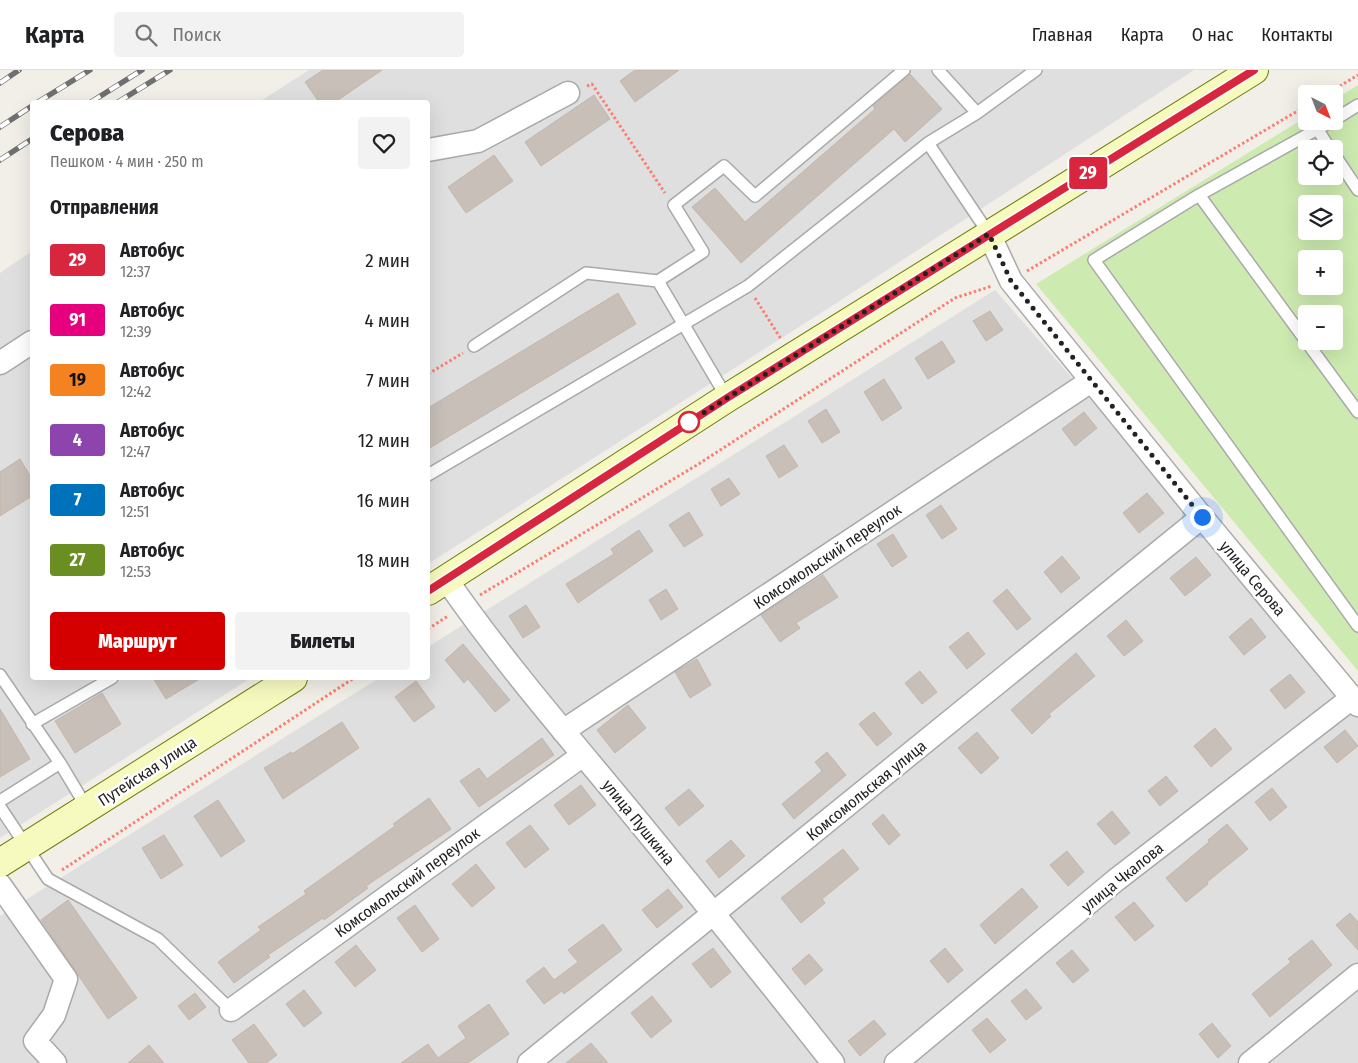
<!DOCTYPE html>
<html lang="ru">
<head>
<meta charset="utf-8">
<style>
  body { margin:0; font-family:"Fira Sans Condensed",sans-serif; background:#f2f2f2; color:#202124; height:100vh; display:flex; flex-direction:column; font-size:19px; white-space:nowrap }
  * { box-sizing:border-box; margin:0 }
  p { font-size:16px; color:#757577 }
  .icon { flex:none; width:28px; height:28px; fill:none; stroke:currentColor; stroke-width:2; stroke-linecap:round; stroke-linejoin:round }
  .map { position:relative; flex:1; overflow:hidden }
  .sheet { position:absolute; left:30px; top:30px; width:400px; height:580px; display:flex; flex-direction:column; background:#fff; border-radius:5px; box-shadow:0 5px 20px #0002 }
  .sheet>* { flex:none }
  .badge { padding:0 10px; border-radius:4px; font-size:18px; line-height:32px }
  .needle { width:32px; rotate:138deg }
  .fabs { position:absolute; left:1298px; top:15px; display:grid; gap:10px }
  .fabs a { display:grid; place-items:center; width:45px; height:45px; border-radius:5px; background:#fff; box-shadow:0 5px 20px #0002; font-size:25px }
  .you { position:absolute; width:25px; height:25px; margin:-12px; border:4px solid #fff; border-radius:50%; background:#1a73e8; box-shadow:0 0 0 8px #1a73e833 }
  .map>.badge { position:absolute; translate:-50% -50%; box-shadow:0 0 0 2px #fff }
  h2 { padding:0 20px; font-size:19px; line-height:45px }
  .round { display:grid; place-items:center; flex:none; width:52px; height:52px; border-radius:5px; background:#f2f2f2 }
  .head { display:flex; align-items:center; justify-content:space-between; height:85px; padding:0 20px }
  h1 { font-size:24px; font-weight:800; line-height:38px }
  .primary-button { display:flex; gap:10px; margin-top:auto; padding:10px 20px }
  .primary-button a { flex:1; height:58px; border-radius:5px; background:#d40000; color:#fff; font-size:20px; font-weight:800; line-height:58px; text-align:center }
  .primary-button a+a { background:#f2f2f2; color:#202124 }
  ul { padding:0; list-style:none }
  li { display:flex; align-items:center; gap:15px; height:60px; padding:0 20px }
  li div { flex:1 }
  li b { display:block; font-size:19px }
  li em { font-style:normal }
  li .badge { min-width:55px; font-weight:700; text-align:center }
  header { display:flex; align-items:center; gap:30px; box-sizing:border-box; height:70px; padding:0 25px; background:#fff; border-bottom:1px solid #e0e0e0 }
  header strong { font-size:24px }
  nav { display:flex; gap:28px; margin-inline-start:auto; font-size:18px }
  .search { width:350px; height:45px; background:#f2f2f2; display:flex; align-items:center; gap:12px; box-sizing:border-box; padding:0 18px; border-radius:5px; color:#757577; font-size:19px }
  .map>svg:first-child { display:block }
</style>
</head>
<body>
<header>
<strong>Карта</strong>
<div class="search"><svg class="icon" aria-label="search" viewBox="0 0 24 24"><circle cx="10" cy="10" r="6"/><path d="M15 15l6 6"/></svg>Поиск</div>
<nav><a>Главная</a><a>Карта</a><a>О нас</a><a>Контакты</a></nav>
</header>
<div class="map">
<svg width="1358" height="993" viewBox="0 0 1358 993">
  <rect width="100%" height="100%" fill="#f2efe9"/>
  <path fill="#e0dfdf" d="M309 0H1194L838 232 428 494V32H259Z
    M32 181V608H251L0 768V203Z
    M995 220 1358 634V993H0V846L379 608H428V577Z"/>
  <path fill="#cdebb0" fill-rule="evenodd" d="M1358 15V601L1036 214 1306 47V51H1334V30ZM1306 79H1334V106H1306ZM1306 134H1334V161H1306ZM1306 189H1334V216H1306ZM1306 244H1334V271H1306Z"/>
  <path fill="#c7bfb8" stroke="#c4b6ab" d="M323 0H382L335 32H319L305 12Z
    M635 0H679L635 32 620 11Z
    M910 4 942 39 905 72 894 59 741 193 692 137 715 118 745 152 875 39 873 36Z
    M594 25 610 49 541 96 525 72Z
    M494 85 513 111 466 143 448 117Z
    M618 223 636 254 428 379V338Z
    M990 241 1003 260 986 271 973 251Z
    M942 271 955 292 928 309 915 288Z
    M884 309 902 338 882 351 864 322Z
    M826 339 840 362 822 373 808 351Z
    M1084 342 1097 358 1075 376 1062 359Z
    M784 375 798 396 779 408 766 386Z
    M20 389 32 409V426L0 446V402Z
    M729 408 740 424 721 436 711 419Z
    M1147 423 1164 443 1139 463 1123 443Z
    M941 435 957 459 942 469 926 445Z
    M689 442 703 465 684 477 669 455Z
    M639 460 653 481 578 533 566 514 614 484 611 479Z
    M893 464 907 487 892 497 877 474Z
    M1062 486 1080 508 1061 523 1044 502Z
    M1196 487 1211 505 1185 526 1170 508Z
    M823 505 838 527 796 553 800 558 780 572 761 545Z
    M666 519 678 539 661 550 649 530Z
    M1007 519 1031 549 1017 560 993 531Z
    M526 535 540 557 523 568 509 546Z
    M1251 548 1266 567 1244 585 1229 567Z
    M1126 550 1143 571 1124 586 1107 566Z
    M968 562 985 584 967 599 949 577Z
    M463 574 510 630 495 642 468 609 464 613 445 590Z
    M1076 583 1095 606 1049 644 1051 646 1032 664 1011 640Z
    M697 589 711 615 690 628 675 602Z
    M920 601 937 622 922 634 905 613Z
    M1290 604 1305 622 1285 639 1270 620Z
    M153 608H201L166 629Z
    M416 611 435 637 414 652 395 627Z
    M102 623 121 654 75 683 55 651Z
    M628 635 646 658 615 683 597 660Z
    M0 639 30 689 0 707Z
    M874 642 892 664 877 676 859 654Z
    M342 652 359 678 283 729 264 698 291 682 292 684Z
    M1215 658 1232 679 1211 697 1194 676Z
    M1345 660 1358 676 1337 693 1324 677Z
    M977 662 999 688 981 704 958 678Z
    M542 668 554 685 479 737 460 711 479 698 487 709Z
    M827 682 846 705 794 749 782 734 822 701 815 692Z
    M1166 706 1178 721 1160 736 1148 721Z
    M581 715 596 735 569 755 554 735Z
    M1272 718 1287 737 1270 751 1255 732Z
    M689 719 704 736 679 756 665 738Z
    M429 728 451 759 366 816 368 818 324 850 323 848 268 885 270 887 234 913 218 892 261 860 258 857 306 824 304 821 395 756 393 754Z
    M218 730 245 771 221 787 194 746Z
    M1112 741 1130 763 1115 775 1097 754Z
    M883 744 900 765 889 775 872 754Z
    M1227 754 1248 779 1207 812 1208 814 1186 832 1166 808 1209 772 1208 770Z
    M530 755 549 779 525 798 506 773Z
    M164 765 183 795 161 809 142 778Z
    M731 770 745 786 719 808 706 791Z
    M843 779 859 799 822 829 825 833 801 853 781 828Z
    M1067 781 1084 802 1068 816 1050 795Z
    M476 794 495 818 472 837 452 814Z
    M1022 818 1038 837 995 874 980 855Z
    M668 819 683 837 657 858 642 840Z
    M68 830 137 928 108 949 41 850Z
    M1134 832 1154 856 1135 871 1115 847Z
    M415 835 439 869 422 882 397 848Z
    M1350 843 1358 852V880L1336 855Z
    M603 854 622 880 564 924 562 921 544 934 526 911 544 897 554 910 578 892 568 880Z
    M1312 870 1332 895 1270 947 1252 924 1291 892 1288 889Z
    M356 875 376 900 355 917 335 892Z
    M713 878 731 902 711 918 692 894Z
    M945 878 963 900 948 913 930 891Z
    M1072 880 1089 900 1073 913 1056 893Z
    M809 884 823 900 805 915 792 899Z
    M1026 919 1042 938 1026 950 1011 931Z
    M304 920 322 943 304 957 286 934Z
    M195 923 206 937 189 950 178 936Z
    M652 926 672 951 651 968 631 943Z
    M489 934 509 964 468 993H401L428 974 438 988 466 968 458 956Z
    M987 948 1006 970 990 983 972 960Z
    M874 950 886 964 860 986 848 971Z
    M1212 953 1231 976 1218 988 1199 964Z
    M254 954 277 985 266 993H249L232 970Z
    M591 973 608 993H566Z
    M149 975 164 993H128Z"/>
  <g fill="none" stroke-linecap="round" stroke-linejoin="round">
    <defs>
      <path id="service" d="M938 0 977 43
        M1334 50 1358 35
        M1332 51 1199 125 1094 190 1358 556
        M1318 60 1330 79
        M928 73 989 164
        M1334 84 1358 120
        M1199 125 1358 342
        M658 211 727 328
        M474 276 586 203 658 211 703 182 674 135 724 96 755 126 904 0
        M428 405 748 216 928 73 977 43 1036 0
        M0 605 60 693 87 738
        M32 654 112 608
        M0 731 60 693
        M0 737 48 809 158 869 231 940"/>
      <path id="minor" d="M428 80 478 71 568 23
        M989 164 1011 211 1202 447 1358 635
        M0 293 32 272
        M446 509C502 590 567 665 629 740 698 824 766 908 833 993
        M563 661 1091 311
        M0 815 66 909 54 945 35 971 55 993
        M231 940 583 685
        M529 993 1202 447
        M896 993 1116 810 1352 628
        M1250 993 1358 905"/>
      <path id="secondary" d="M428 521 727 328 1254 0
        M0 793 293 608"/>
    </defs>
    <use href="#service" stroke="#a9a9a9" stroke-width="14"/>
    <use href="#minor" stroke="#a9a9a9" stroke-width="25"/>
    <use href="#secondary" stroke="#707d05" stroke-width="30"/>
    <path stroke="#fa8072" stroke-width="3" stroke-dasharray="2.5 2.5" stroke-linecap="butt" d="M587 16 592 14 665 123
      M1327 24 1358 5
      M1027 201 1306 36
      M755 228 781 269
      M428 304 463 283
      M480 525 697 395 955 228 992 216
      M428 559 448 546
      M62 800 354 608"/>
    <use href="#service" stroke="#fff" stroke-width="11"/>
    <use href="#minor" stroke="#fff" stroke-width="22"/>
    <use href="#secondary" stroke="#f7fabf" stroke-width="28"/>
    <defs>
      <path id="rail" d="M0 13 19 0
        M38 32 90 0
        M91 32 142 0
        M118 32 170 0
        M0 57 32 36
        M0 90 32 69"/>
    </defs>
    <use href="#rail" stroke="#707070" stroke-width="5.5"/>
    <use href="#rail" stroke="#fff" stroke-width="4" stroke-dasharray="11" stroke-linecap="butt"/>
  </g>
  <g fill="none" stroke-linecap="round" stroke-linejoin="round">
    <defs>
      <path id="line" d="M428 521 727 328 1254 0"/>
    </defs>
    <use href="#line" stroke="#fff" stroke-width="11"/>
    <use href="#line" stroke="#d7263d" stroke-width="8"/>
    <path stroke="#222" stroke-width="5" stroke-dasharray="0 9" d="M689 352 989 164 1011 211 1202 447"/>
  </g>
  <circle fill="#fff" stroke="#d7263d" stroke-width="2.5" cx="689" cy="352" r="10"/>
  <g text-anchor="middle" stroke-width="5" stroke-linejoin="round" paint-order="stroke">
    <g font-size="16" fill="#222" stroke="#fff">
      <text transform="translate(827 486) rotate(-34)" y="6">Комсомольский переулок</text>
      <text transform="translate(1253 508) rotate(50)" y="6">улица Серова</text>
      <text transform="translate(147 701) rotate(-33)" y="6">Путейская улица</text>
      <text transform="translate(866 720) rotate(-39)" y="6">Комсомольская улица</text>
      <text transform="translate(639 752) rotate(51)" y="6">улица Пушкина</text>
      <text transform="translate(1122 807) rotate(-39)" y="6">улица Чкалова</text>
      <text transform="translate(407 812) rotate(-36)" y="6">Комсомольский переулок</text>
    </g>
  </g>
</svg>
<div class="fabs">
<a><svg class="needle" viewBox="-14 -14 28 28"><path d="M0-13l5 13h-10z" fill="#e53935"/><path d="M0 13l5-13h-10z" fill="#757577"/></svg></a>
<a><svg class="icon" aria-label="locate" viewBox="0 0 24 24"><circle cx="12" cy="12" r="6"/><path d="M12 2v4M12 18v4M2 12h4M18 12h4"/></svg></a>
<a><svg class="icon" aria-label="layers" viewBox="0 0 24 24"><path d="M12 4l9 5-9 5-9-5zM3 14l9 5 9-5"/></svg></a>
<a>+</a>
<a>−</a>
</div>
<div class="you" style="left:1202px;top:447px"></div>
<b class="badge" style="left:1088px;top:103px;background:#d7263d;color:#fff">29</b>
<section class="sheet">
<div class="head"><div><h1>Серова</h1><p>Пешком · 4 мин · 250 m</p></div><a class="round"><svg class="icon" aria-label="heart" viewBox="0 0 24 24"><path d="M12 20l-8-8c-3-5 5-10 8-4 3-6 11-1 8 4z"/></svg></a></div>
<h2>Отправления</h2>
<ul>
<li><span class="badge" style="background:#d7263d;color:#fff">29</span><div><b>Автобус</b><p>12:37</p></div><em>2 мин</em></li>
<li><span class="badge" style="background:#e6007e;color:#fff">91</span><div><b>Автобус</b><p>12:39</p></div><em>4 мин</em></li>
<li><span class="badge" style="background:#f58220;color:#111">19</span><div><b>Автобус</b><p>12:42</p></div><em>7 мин</em></li>
<li><span class="badge" style="background:#8e44ad;color:#fff">4</span><div><b>Автобус</b><p>12:47</p></div><em>12 мин</em></li>
<li><span class="badge" style="background:#0072bc;color:#fff">7</span><div><b>Автобус</b><p>12:51</p></div><em>16 мин</em></li>
<li><span class="badge" style="background:#6b8e23;color:#fff">27</span><div><b>Автобус</b><p>12:53</p></div><em>18 мин</em></li>
</ul>
<div class="primary-button"><a>Маршрут</a><a>Билеты</a></div>
</section>
</div>
</body>
</html>
